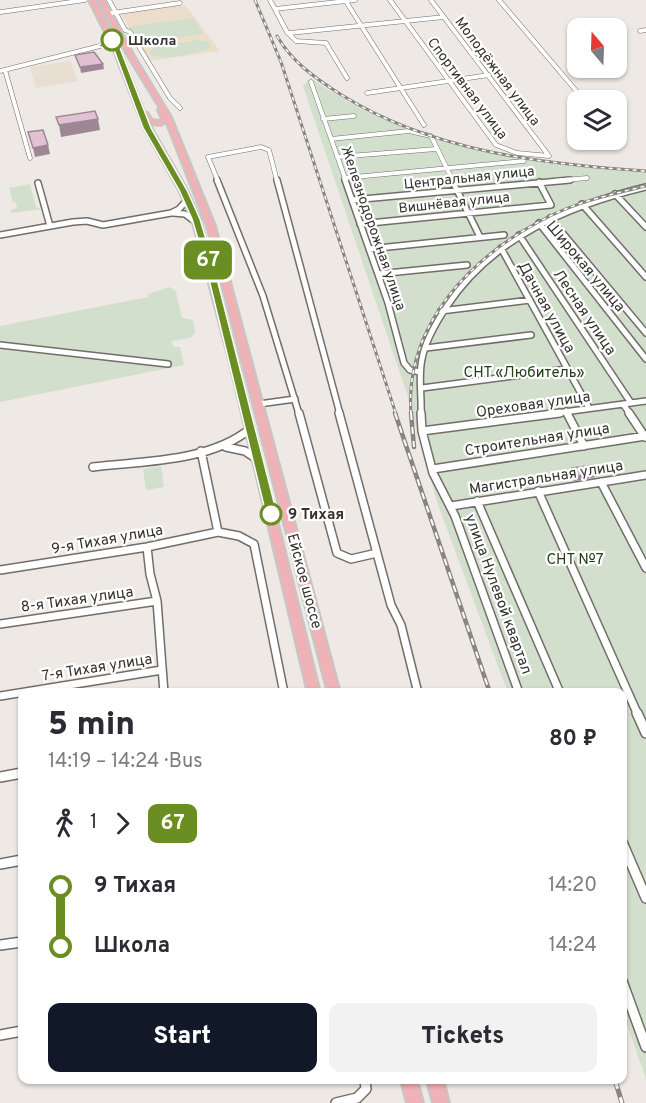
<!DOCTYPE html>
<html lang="en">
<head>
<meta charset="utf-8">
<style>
  body { margin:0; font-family:Overpass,sans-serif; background:#f2f2f3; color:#2b2b33; height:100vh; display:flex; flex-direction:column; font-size:22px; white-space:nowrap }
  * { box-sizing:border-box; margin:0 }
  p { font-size:20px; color:#7c7c81 }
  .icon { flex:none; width:33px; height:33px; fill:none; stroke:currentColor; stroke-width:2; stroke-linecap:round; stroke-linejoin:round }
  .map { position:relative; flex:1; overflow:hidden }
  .drawer { position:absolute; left:18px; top:688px; width:609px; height:396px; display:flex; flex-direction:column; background:#fff; border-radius:12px; box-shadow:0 2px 4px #0004 }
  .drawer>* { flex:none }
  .badge { padding:0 12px; border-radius:9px; font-size:21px; line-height:39px }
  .needle { width:39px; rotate:341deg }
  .controls { position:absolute; left:567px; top:18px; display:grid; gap:12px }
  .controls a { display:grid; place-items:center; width:60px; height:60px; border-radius:12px; background:#fff; box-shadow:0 2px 4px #0004; font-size:30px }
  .map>.badge { position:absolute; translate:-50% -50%; box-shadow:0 0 0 3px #fff }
  .legs { display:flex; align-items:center; gap:9px; height:66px; padding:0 30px; font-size:20px }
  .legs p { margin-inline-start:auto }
  .summary { display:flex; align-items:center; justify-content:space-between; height:102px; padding:0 30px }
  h1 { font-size:33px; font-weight:800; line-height:45px }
  .action { display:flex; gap:12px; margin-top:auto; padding:12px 30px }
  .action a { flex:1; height:69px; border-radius:12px; background:#111827; color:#fff; font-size:24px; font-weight:800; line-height:69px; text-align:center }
  .action a+a { background:#f2f2f3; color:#2b2b33 }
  ul { padding:0 30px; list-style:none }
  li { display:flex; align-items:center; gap:21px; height:60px; font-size:22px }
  li i { display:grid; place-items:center; width:9px; height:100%; margin:0 8px; background:currentColor }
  li i::after { content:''; width:15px; height:15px; margin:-8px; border:4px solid; border-radius:50%; background:#fff }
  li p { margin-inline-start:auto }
  li:first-child i { background:linear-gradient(#0000 50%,currentColor 0) }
  li:last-child i { background:linear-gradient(currentColor 50%,#0000 0) }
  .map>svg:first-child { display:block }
</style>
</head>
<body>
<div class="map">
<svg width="646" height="1103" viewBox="0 0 646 1103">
  <rect width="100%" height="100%" fill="#eee9e4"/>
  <path fill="#e8ded2" d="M70 61 78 81 36 88 30 67Z"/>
  <path fill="#edddcb" d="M185 5 220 51 149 61 121 14Z"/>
  <path fill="#d1dfcc" d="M193 18 204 34 139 44 129 27Z
    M198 40 209 42 211 47 205 50C191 53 159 63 149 53L155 47Z
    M310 78C333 93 357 108 382 118 467 153 555 167 646 172V1079L623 1013 622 693H508L437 502 407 394 303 86Z
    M30 184 36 207 42 209 12 213 10 210 17 208 16 202 13 203 9 188Z
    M170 287 176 292 182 318 193 320 195 333 190 338 172 341 173 347H180L184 365 0 402V326L148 297V294Z
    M161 466 164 487 146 490 143 469Z"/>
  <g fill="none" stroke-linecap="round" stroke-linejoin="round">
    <defs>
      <path id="street-far3" d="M109 0 125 30 130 32 170 98 180 108
        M270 0 287 32 296 41 326 43 347 78
        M345 0 424 125
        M390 0 496 145 517 153 549 156
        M431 0 549 156
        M499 0 584 100
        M275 9 355 0
        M1 12 85 0
        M112 13 180 3
        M640 31 646 30
        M290 33 444 17
        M5 70 30 158
        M0 71 100 46 112 40
        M311 82 346 181
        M367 93 489 75
        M323 119 354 116
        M331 139 409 131 431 136 453 181
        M616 139 621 145
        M337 157 436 149
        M344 178 524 161
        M218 181 208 157 261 147 269 150 277 181
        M554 181 587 178"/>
      <path id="street-far2" d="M217 180 263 296 299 414
        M277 180 340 414
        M345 180 388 303 404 363 410 370 420 372
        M452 180 480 237
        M38 183 50 226
        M615 194 646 227
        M352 200 570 180
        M582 204 646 277
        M173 213 185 214 197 223
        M550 218 646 333
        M539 223 646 359
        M360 224 551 205 539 182
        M0 235 73 222 87 221 103 225 171 213 179 209 188 199
        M519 235 631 403
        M501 248 589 408
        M369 249 504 235
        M378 274 467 265
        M441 311 530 300
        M0 345 168 364
        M426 348 531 335
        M422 388 567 369
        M259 404 295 399
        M623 404 630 414
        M566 411 568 414
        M421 414C422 396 418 376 422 359 425 341 437 321 447 306 493 237 568 206 646 187
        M549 414 646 401"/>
      <path id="street-far1" d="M299 413 337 553 351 559 377 553
        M339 413 391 605 401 625 418 693
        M421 413 422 431 433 473 455 516 519 693
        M567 413 584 446
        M629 413 645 437
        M422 431 560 413
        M226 447 245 451 257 459
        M201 451 218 532
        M93 467C144 461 209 462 250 429
        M433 469 646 436
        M601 482 646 568
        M538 491 638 715
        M477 501 560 693
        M451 506 646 475
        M147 547 150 574 157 601 164 693
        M0 570 147 547 218 532 239 536 254 544 284 693
        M0 624 157 601
        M0 696 162 670"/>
      <path id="street" d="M637 713 646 733
        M0 777 22 773
        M622 842 646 898
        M0 864 22 860
        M0 945 22 942
        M622 981 646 1047
        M0 1035 22 1031
        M336 1103 357 1098 366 1089 365 1080"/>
      <path id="primary" d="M89 0H95L119 48 144 112 147 113 152 120 159 121 162 119 158 110 160 108 128 56 98 0H104L134 56 171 117 215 226 340 693H328L207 226 166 121 161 125 149 124 187 190 200 219 237 359 320 693H308L229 359 192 219 179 190 144 128 113 48Z
        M401 1080H417L423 1103H407Z
        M427 1080H443L449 1103H433Z"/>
    </defs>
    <use href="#street-far3" stroke="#726d69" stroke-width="5"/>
    <use href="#street-far2" stroke="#726d69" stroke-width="8"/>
    <use href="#street-far1" stroke="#726d69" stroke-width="10"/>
    <use href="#street" stroke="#726d69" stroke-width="12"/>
    <use href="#primary" stroke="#c6c6c5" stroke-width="4"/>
    <use href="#street-far3" stroke="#fff" stroke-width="4"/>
    <use href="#street-far2" stroke="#fff" stroke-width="5"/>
    <use href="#street-far1" stroke="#fff" stroke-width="7"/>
    <use href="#street" stroke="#fff" stroke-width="9"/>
    <use href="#primary" fill="#efb2b7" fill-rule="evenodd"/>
    <defs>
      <path id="rail-far2" d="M255 0 281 62 396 414
        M277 36C292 62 315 78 340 94 431 151 541 164 646 171
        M411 414C404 323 474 254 550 216 580 201 613 194 646 186"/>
      <path id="rail-far1" d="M395 413 490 693
        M411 413 414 447"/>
      <path id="rail" d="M615 1080 622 1103"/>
    </defs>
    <use href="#rail-far2" stroke="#888581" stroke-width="3"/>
    <use href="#rail-far1" stroke="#888581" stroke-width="4.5"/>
    <use href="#rail" stroke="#888581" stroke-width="5"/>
    <use href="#rail-far2" stroke="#fff" stroke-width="1.5" stroke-dasharray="4" stroke-linecap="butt"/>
    <use href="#rail-far1" stroke="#fff" stroke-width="2" stroke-dasharray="7" stroke-linecap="butt"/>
    <use href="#rail" stroke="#fff" stroke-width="3" stroke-dasharray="9" stroke-linecap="butt"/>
  </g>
  <path fill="#c2a6b7" d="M572 468 598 473 596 477 574 481 571 473Z"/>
  <path fill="#9e8795" d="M103 64 104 69 81 73 80 67Z
    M98 119 100 130 61 137 59 125Z
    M48 145 50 154 35 157 33 148Z
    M598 473 596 477 574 481 576 476Z"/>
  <path fill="#e2c1d5" stroke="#9e8795" stroke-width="1.5" d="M94 52 103 64 80 67 75 55Z
    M95 111 98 119 59 125 56 117Z
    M43 130 48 145 33 148 28 132Z
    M594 465 598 473 576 476 572 468Z"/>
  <path fill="#6b8e23" stroke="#fff" stroke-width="1.5" d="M110 39 116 40 108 45 120 48 151 128 187 190 200 219 212 259 277 514 275 517 271 518 266 514 204 259 192 219 179 190 143 128 114 50 97 46Z"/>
  <g fill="#fff" stroke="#6b8e23" stroke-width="3">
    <circle cx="112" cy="40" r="10"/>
    <circle cx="271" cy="514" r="10"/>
  </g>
  <g text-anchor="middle" stroke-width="4.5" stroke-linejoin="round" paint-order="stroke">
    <g font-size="14" font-weight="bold" fill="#353331" stroke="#fff" text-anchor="start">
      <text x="128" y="45">Школа</text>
    </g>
    <g font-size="14" fill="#353331" stroke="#fff">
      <text transform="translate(498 71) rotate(53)" y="5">Молодёжная улица</text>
      <text transform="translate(468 88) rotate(53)" y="5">Спортивная улица</text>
      <text transform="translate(469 177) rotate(-6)" y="5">Центральная улица</text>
      <text transform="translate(454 202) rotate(-6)" y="5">Вишнёвая улица</text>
      <text transform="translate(374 228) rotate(71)" y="5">Железнодорожная улица</text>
    </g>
    <g font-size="15" fill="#353331" stroke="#fff">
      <text transform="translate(586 266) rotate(50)" y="5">Широкая улица</text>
      <text transform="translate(547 307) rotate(61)" y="5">Дачная улица</text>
      <text transform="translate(585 312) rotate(56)" y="5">Лесная улица</text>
      <text transform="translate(533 404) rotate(-8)" y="5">Ореховая улица</text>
      <text transform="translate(537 439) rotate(-9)" y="5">Строительная улица</text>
      <text transform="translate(546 477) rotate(-9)" y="5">Магистральная улица</text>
      <text transform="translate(107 539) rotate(-10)" y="5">9-я Тихая улица</text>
      <text transform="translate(305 581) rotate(75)" y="5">Ейское шоссе</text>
      <text transform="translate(499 594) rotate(70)" y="5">улица Нулевой квартал</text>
      <text transform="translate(77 599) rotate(-8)" y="5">8-я Тихая улица</text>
      <text transform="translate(97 667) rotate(-9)" y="5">7-я Тихая улица</text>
    </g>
    <g font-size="15" fill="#223f16" stroke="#fff">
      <text x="524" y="377">СНТ «Любитель»</text>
      <text x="575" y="564">СНТ №7</text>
    </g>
    <g font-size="15" font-weight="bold" fill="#353331" stroke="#fff" text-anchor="start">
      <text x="288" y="519">9 Тихая</text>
    </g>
  </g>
</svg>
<div class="controls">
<a><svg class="needle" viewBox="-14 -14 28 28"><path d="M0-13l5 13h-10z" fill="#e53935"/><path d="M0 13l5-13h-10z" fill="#7c7c81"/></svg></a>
<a><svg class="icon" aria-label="layers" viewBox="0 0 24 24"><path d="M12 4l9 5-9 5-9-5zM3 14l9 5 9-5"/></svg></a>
</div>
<b class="badge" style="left:208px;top:260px;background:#6b8e23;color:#fff">67</b>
<section class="drawer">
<div class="summary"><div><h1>5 min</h1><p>14:19 – 14:24 · Bus</p></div><b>80 ₽</b></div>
<div class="legs"><svg class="icon" aria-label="walk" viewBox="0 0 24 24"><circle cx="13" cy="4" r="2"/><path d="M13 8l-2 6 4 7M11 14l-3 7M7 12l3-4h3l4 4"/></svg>1<svg class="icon" aria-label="forward" viewBox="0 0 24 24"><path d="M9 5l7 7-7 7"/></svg><b class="badge" style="background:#6b8e23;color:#fff">67</b></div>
<ul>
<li><i style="color:#6b8e23"></i><b>9 Тихая</b><p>14:20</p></li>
<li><i style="color:#6b8e23"></i><b>Школа</b><p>14:24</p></li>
</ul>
<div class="action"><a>Start</a><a>Tickets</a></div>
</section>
</div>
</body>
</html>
